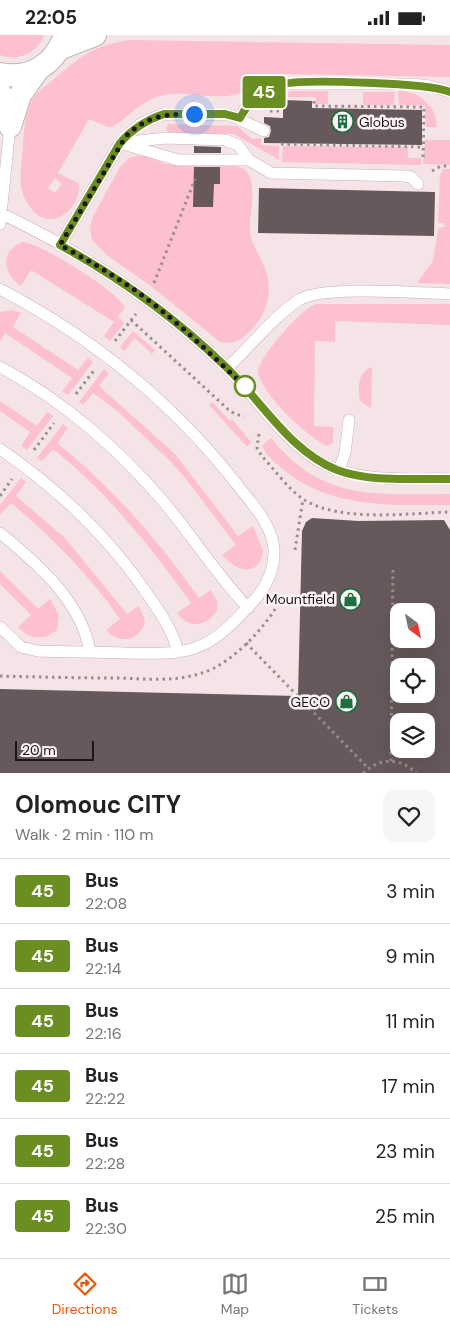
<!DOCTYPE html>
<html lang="en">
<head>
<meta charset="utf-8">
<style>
  body { margin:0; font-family:"DM Sans",sans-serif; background:#f6f6f6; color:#222; height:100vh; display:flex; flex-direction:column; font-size:19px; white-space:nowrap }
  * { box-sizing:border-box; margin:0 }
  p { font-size:16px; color:#767676 }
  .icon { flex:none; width:28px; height:28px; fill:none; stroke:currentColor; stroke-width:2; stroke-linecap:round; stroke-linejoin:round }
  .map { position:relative; height:738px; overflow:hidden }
  .sheet { display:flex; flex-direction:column; background:#fff; flex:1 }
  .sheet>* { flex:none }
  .badge { padding:0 10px; border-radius:4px; font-size:18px; line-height:32px }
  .needle { width:32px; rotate:147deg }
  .tools { position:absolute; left:390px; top:568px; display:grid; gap:10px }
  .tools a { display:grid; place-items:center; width:45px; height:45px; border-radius:10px; background:#fff; box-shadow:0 5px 20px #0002; font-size:25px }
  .scale { position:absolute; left:15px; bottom:12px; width:79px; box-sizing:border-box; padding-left:5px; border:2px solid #1d1718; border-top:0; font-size:14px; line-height:18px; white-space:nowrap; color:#1d1718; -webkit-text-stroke:4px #fdf3f5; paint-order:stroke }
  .you { position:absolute; width:25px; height:25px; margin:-12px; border:4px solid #fff; border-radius:50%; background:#1a73e8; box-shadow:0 0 0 8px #1a73e833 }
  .map>.badge { position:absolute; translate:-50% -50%; box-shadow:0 0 0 2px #fff }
  .round { display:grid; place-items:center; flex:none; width:52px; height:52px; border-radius:10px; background:#f6f6f6 }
  .overview { display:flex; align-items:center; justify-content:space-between; height:85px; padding:0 15px }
  h1 { font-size:24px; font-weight:700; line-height:38px }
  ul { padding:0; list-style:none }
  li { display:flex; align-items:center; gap:15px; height:65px; padding:0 15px; border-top:1px solid #e0e0e0 }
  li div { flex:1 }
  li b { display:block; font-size:19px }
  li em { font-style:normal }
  li .badge { min-width:55px; font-weight:700; text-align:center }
  .status { display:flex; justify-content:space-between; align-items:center; height:35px; padding:0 25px; background:#fff; direction:ltr }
  .status svg { height:14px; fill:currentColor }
  .tabs { display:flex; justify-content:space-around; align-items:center; height:70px; border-top:1px solid #e0e0e0; background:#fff; font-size:14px; color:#767676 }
  .tabs a { display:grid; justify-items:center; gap:2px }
  .tabs .selected { color:#ea580c }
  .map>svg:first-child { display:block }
</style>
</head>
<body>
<div class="status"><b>22:05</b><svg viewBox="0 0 49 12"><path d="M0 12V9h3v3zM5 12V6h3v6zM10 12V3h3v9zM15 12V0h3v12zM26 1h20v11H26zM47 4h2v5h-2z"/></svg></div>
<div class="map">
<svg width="450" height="738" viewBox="0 0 450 738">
  <rect width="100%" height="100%" fill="#f5e4e7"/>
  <path fill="#fcc0ce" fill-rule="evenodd" d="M0 0H44C38 18 17 27 0 20Z
    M130 5 450 10V42L283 39C265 40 254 55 238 59 213 66 186 54 160 61 142 65 128 83 112 92H108L89 84 58 138 78 148C85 167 52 203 30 172 18 156 20 140 22 121 24 104 23 84 30 68 35 58 46 51 54 44 81 21 94 10 130 5ZM55 143 62 149 55 158 48 153Z
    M292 56H328V69H316V62H285V59Z
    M398 56C418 55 437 71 437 92H426L425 70H399Z
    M363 57H395L394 70H363Z
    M168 89 237 91 252 104 261 103V110L279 111V125L234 99 169 98 166 95Z
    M425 105H450V130L423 129Z
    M283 111 408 112V123H421V130L282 127Z
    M136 121H145L165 129 236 131C263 136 248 180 250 199 252 209 258 217 262 227 275 252 269 277 250 296 242 305 232 310 220 307L152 252 108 221 92 205 90 192 93 181 120 132 129 123Z
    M443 134H450V249L417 248 433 226 438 193 445 192 444 188H438L440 140Z
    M23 207C44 210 114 254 125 272L118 282 124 288 110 306 104 301 114 287 31 235 21 251C2 238 0 215 23 207Z
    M316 269H450V290L335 286V307L315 306 314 391 333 392V408L327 411C306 401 261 359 258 336 260 321 302 273 316 269Z
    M12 275 21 278 13 292 78 335 88 323 93 327 68 360 62 356 72 343 5 298 0 307V277Z
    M133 296 155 315 152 319 135 303 124 316 120 312Z
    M372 332 371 373 360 366C358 354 357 337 372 332Z
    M104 334 109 338 99 351 175 419 238 501 253 491 263 516C259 544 236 536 222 520L236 510 186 444 168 424 116 375 93 358 83 370 79 367Z
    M0 366 37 391 47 377 53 381 27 415 21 411 30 397 0 376Z
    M212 367 230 386 232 384 251 407 247 412 209 370Z
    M63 389 68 393 57 408C113 453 158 505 199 563L211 555 217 566V576C207 591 189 595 177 578L191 568C149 510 109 459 53 414L42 426 37 423Z
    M271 403C323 467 375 459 450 459V470C393 470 332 474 285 436 277 429 266 421 262 411Z
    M21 443 26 447 16 461 65 503 127 579 139 571 145 586C141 606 119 610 106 595L120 584C89 540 52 502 11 468L0 480V470Z
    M0 536 38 574 50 564 59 580 57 595C43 606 30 605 18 592L31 580 0 549Z"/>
  <path fill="#67595b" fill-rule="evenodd" d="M283 65 312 66V73L422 75V110L264 108V103L269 102 271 96 270 91 264 88V82L283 83Z
    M194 111 221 112V118H194Z
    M194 132H220V149H214L213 172H193Z
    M259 153 435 157 434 201 258 198Z
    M312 483 359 486 444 485 450 495V738H0V654L298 661 302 496 306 487ZM399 576H426V604H399ZM399 631H426V659H399ZM399 686H426V714H399Z"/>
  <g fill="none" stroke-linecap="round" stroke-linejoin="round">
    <defs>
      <path id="service" d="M240 83 249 66 270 54 284 49H412L430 51 450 57
        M120 108 166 103 225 105 238 110 249 125 271 138 404 141 411 142 418 149
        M120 108 140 89 163 79 230 80 264 96
        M0 178C84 218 160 268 227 333 258 364 284 408 324 429 362 448 408 443 450 444
        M0 189 10 91
        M60 210 120 108 178 125H249
        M0 254C93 303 175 369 239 452 253 470 272 490 274 514 275 536 264 556 249 571 233 588 216 607 192 614 170 620 148 618 125 618 96 617 67 617 38 616L21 612 0 592
        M0 332C63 365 121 416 167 471 194 504 218 541 248 573
        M227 333C249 313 275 280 299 265 322 250 419 258 450 259
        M0 414C60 455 110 503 150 563 162 580 173 597 178 617
        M339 435 345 418 349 385
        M0 498C37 528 82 567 90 617"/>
      <path id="minor" d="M61 13 95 0
        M0 39C31 45 55 29 65 0
        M0 58 10 91
        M10 91 20 60 37 36"/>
    </defs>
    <use href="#service" stroke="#c4b3b7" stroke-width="12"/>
    <use href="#minor" stroke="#c4b3b7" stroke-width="24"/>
    <path stroke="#998d8f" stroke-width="3" stroke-dasharray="2.5 4" stroke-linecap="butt" d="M314 66V71L424 72 423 126
      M270 76H281V69
      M281 109 423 112
      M432 136 441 131H450
      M154 248 195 144
      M131 285 231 377 244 382
      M115 306 136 279
      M76 359 95 334
      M259 399 257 413 261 420C273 433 289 455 303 464 340 488 408 478 450 477
      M34 415 54 388
      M0 461 12 444
      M295 515 303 464
      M246 608 368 733
      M0 641C39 642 79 643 118 643 146 644 175 647 202 638 232 629 267 591 281 564
      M391 726 393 533
      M363 738C379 723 400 722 416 738"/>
    <use href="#service" stroke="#fff" stroke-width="11"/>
    <use href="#minor" stroke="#fff" stroke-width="22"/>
  </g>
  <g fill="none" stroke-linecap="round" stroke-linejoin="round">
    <defs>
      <path id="line" d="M450 57C431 48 305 44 283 49 262 55 250 64 240 83L225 79H164C146 85 132 94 120 108L60 210C122 244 177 284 227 333 263 368 290 416 337 435 372 448 414 443 450 444"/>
    </defs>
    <use href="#line" stroke="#fff" stroke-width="11"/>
    <use href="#line" stroke="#6b8e23" stroke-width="8"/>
    <path stroke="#1d1718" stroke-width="5" stroke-dasharray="0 9" d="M194 79C165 79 149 80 126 101L60 210C91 227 121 244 148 265 183 291 213 322 245 351"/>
  </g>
  <defs>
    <symbol id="building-ring" viewBox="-11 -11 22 22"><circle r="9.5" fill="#fdf3f5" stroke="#1c6f40" stroke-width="1.5"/><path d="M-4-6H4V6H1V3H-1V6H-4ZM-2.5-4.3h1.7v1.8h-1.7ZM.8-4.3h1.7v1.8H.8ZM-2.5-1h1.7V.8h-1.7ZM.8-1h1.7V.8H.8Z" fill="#1c6f40"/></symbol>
    <symbol id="shop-ring" viewBox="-11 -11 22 22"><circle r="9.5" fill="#fdf3f5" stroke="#1c6f40" stroke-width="1.5"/><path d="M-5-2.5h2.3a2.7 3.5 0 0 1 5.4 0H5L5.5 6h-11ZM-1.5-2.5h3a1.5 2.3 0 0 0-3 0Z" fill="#1c6f40"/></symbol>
  </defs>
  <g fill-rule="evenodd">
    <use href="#building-ring" x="330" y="74" width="25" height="25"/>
    <use href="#shop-ring" x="338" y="552" width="25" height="25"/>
    <use href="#shop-ring" x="334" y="654" width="25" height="25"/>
  </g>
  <circle fill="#fff" stroke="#6b8e23" stroke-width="2.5" cx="245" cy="351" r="10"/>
  <g text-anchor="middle" stroke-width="5" stroke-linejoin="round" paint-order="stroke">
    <g font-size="14" fill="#1d1718" stroke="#fdf3f5" text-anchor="end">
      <text x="359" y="92" text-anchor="start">Globus</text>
      <text x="335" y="569">Mountfield</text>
      <text x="330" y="672">GECO</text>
    </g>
  </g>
</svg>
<div class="tools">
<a><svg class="needle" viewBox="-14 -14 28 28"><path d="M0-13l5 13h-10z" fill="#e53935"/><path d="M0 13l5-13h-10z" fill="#767676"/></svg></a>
<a><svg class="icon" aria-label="locate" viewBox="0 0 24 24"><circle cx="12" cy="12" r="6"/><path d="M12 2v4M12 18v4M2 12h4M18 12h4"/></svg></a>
<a><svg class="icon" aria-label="layers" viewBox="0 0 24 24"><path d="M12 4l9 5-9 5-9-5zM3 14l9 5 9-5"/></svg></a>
</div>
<div class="scale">20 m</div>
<div class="you" style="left:194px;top:79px"></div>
<b class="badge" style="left:264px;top:57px;background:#6b8e23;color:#fff">45</b>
</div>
<section class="sheet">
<div class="overview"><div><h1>Olomouc CITY</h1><p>Walk · 2 min · 110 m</p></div><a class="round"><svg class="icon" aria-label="heart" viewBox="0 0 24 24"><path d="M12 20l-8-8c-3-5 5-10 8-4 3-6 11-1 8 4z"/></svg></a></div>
<ul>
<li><span class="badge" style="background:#6b8e23;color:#fff">45</span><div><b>Bus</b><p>22:08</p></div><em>3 min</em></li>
<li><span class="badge" style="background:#6b8e23;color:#fff">45</span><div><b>Bus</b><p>22:14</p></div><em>9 min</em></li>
<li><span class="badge" style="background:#6b8e23;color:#fff">45</span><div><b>Bus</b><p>22:16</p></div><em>11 min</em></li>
<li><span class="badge" style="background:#6b8e23;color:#fff">45</span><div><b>Bus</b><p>22:22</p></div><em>17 min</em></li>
<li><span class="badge" style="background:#6b8e23;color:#fff">45</span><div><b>Bus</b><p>22:28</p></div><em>23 min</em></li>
<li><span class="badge" style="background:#6b8e23;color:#fff">45</span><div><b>Bus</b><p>22:30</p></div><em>25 min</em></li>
</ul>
</section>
<nav class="tabs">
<a class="selected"><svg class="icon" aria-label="directions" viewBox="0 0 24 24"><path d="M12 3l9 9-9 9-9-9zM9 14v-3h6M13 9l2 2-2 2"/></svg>Directions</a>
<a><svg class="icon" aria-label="map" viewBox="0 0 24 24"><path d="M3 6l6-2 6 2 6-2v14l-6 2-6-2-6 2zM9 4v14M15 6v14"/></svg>Map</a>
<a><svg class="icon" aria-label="tickets" viewBox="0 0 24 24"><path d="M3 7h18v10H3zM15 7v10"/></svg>Tickets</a>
</nav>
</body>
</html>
